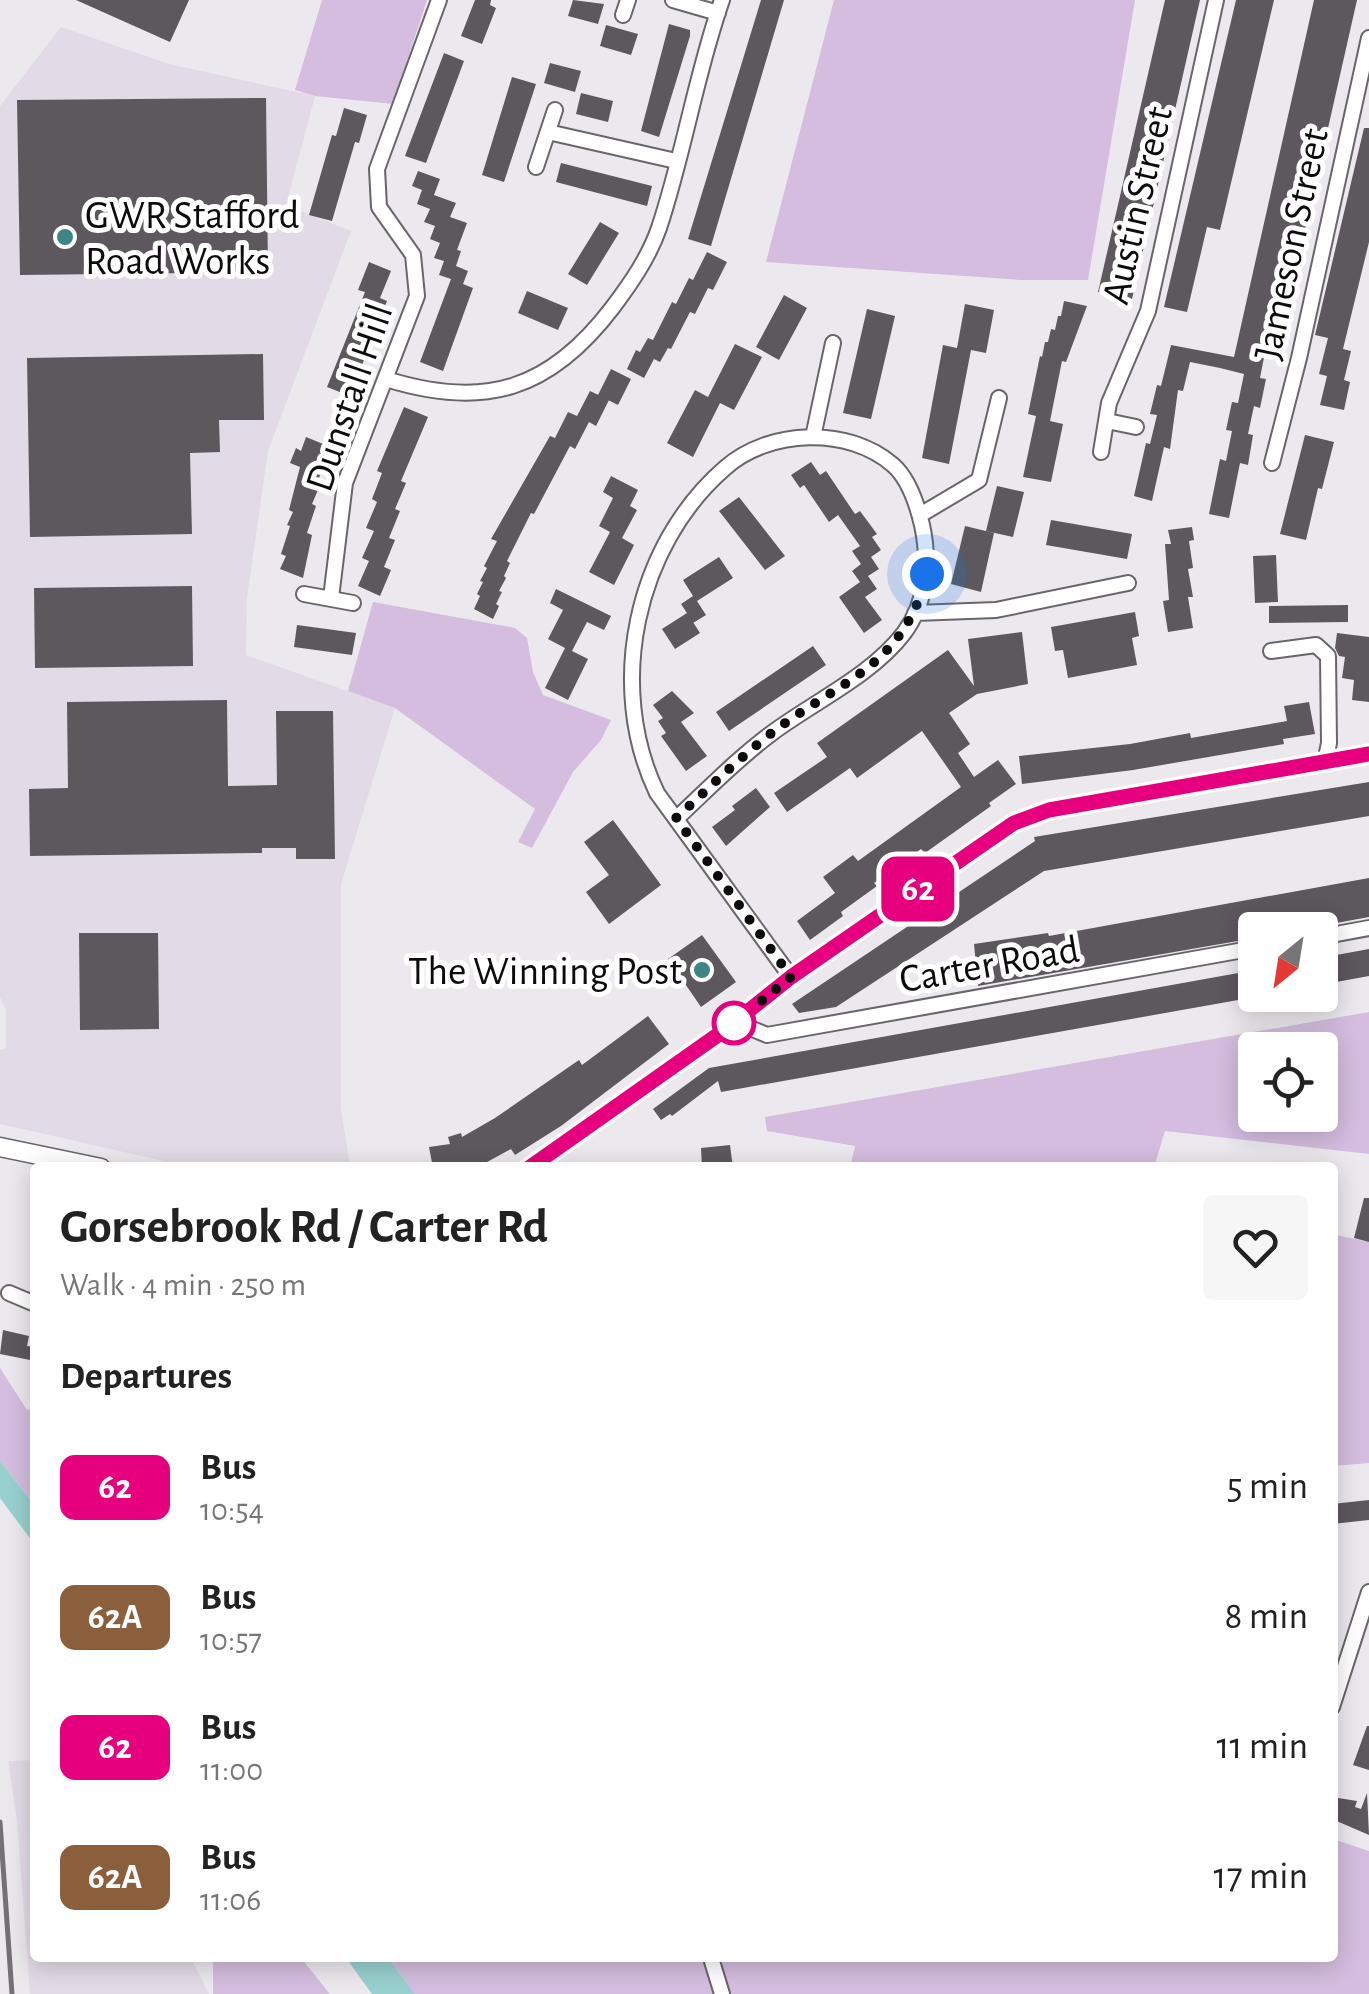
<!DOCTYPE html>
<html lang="en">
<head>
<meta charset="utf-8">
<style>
  body { margin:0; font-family:"Alegreya Sans",sans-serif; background:#f6f6f6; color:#222; height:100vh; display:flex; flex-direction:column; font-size:38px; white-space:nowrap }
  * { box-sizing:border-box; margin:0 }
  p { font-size:32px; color:#767676 }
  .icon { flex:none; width:55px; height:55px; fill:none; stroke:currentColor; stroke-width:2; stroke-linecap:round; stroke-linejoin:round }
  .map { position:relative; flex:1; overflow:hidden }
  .details { position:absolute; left:30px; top:1162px; width:1308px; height:800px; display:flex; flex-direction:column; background:#fff; border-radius:10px; box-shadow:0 5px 25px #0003 }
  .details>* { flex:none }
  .badge { padding:0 20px; border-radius:15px; font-size:35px; line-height:65px }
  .needle { width:65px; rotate:210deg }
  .controls { position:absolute; left:1238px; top:912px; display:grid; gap:20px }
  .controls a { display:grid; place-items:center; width:100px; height:100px; border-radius:10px; background:#fff; box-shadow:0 5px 25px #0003; font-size:50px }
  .you { position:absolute; width:50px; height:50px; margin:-25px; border:8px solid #fff; border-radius:50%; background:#1a73e8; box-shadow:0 0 0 15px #1a73e833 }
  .map>.badge { position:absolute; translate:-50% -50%; box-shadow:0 0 0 5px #fff }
  h2 { padding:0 30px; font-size:38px; line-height:90px }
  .round { display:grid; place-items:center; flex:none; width:105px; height:105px; border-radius:10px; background:#f6f6f6 }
  .overview { display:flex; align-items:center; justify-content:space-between; height:170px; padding:0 30px }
  h1 { font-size:48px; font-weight:600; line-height:75px }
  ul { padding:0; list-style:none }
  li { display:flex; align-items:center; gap:30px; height:130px; padding:0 30px }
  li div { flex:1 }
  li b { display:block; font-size:38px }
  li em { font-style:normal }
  li .badge { min-width:110px; font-weight:700; text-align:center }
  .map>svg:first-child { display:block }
</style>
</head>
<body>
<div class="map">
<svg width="1369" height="1994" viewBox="0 0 1369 1994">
  <rect width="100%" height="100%" fill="#ece9ee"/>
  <path fill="#e2dae6" d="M61 27 169 64 315 96 286 205 351 231 268 451 247 598 246 655 395 708 341 884V1109L350 1167H190L0 1124V1050L6 1048V1009L0 997V106Z
    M35 1760V1958H191L209 1994H30L17 1820 8 1761Z"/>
  <path fill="#d4bddf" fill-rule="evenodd" d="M322 0H427L393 104 315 96 295 90Z
    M834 0H1135L1088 280H1020L766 262Z
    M373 602 515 628 527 638 533 672 543 695 611 720 601 740 573 772 532 848 518 842 535 809 395 708 348 691Z
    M1369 1012V1154L1165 1131 1154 1167 850 1168 855 1146 767 1131 765 1117ZM1255 1050H1320V1115H1255Z
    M1332 1234 1369 1242V1463L1333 1466Z
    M0 1368 27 1410 35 1407V1506L0 1461Z
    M1333 1839 1369 1851V1994H415L388 1958H1332Z
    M213 1958H301L330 1994H213Z"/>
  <path fill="#98d0cf" d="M0 1461 35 1506V1545L0 1498Z
    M346 1958H388L415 1994H372Z"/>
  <path fill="#5c585d" d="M76 0H189L170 42Z
    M475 0H491L490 5 496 8 482 44 461 36Z
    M573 0 604 4 598 24 568 16Z
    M761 0H784L711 246 688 239Z
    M1165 0H1200L1132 299 1098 292Z
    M1236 0H1274L1220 230 1207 227 1187 312 1164 307Z
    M1314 0H1357L1279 345 1267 342 1260 378 1266 379 1260 408 1254 406 1248 434 1253 435 1248 465 1240 463 1229 518 1209 514 1220 459 1226 461 1232 431 1226 430 1232 402 1238 403 1244 374 1220 368 1190 362 1183 391 1178 390 1170 449 1164 447 1152 501 1134 496 1146 443 1150 444 1157 415 1150 414 1157 385 1161 386 1171 345 1234 357Z
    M669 24 690 30V36L659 137 641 131Z
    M606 25 638 34 631 55 600 46Z
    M444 53 464 61 426 163 405 156Z
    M550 63 581 71 575 92 544 83Z
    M512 77 536 84 504 182 482 175Z
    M581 93 613 101 608 122 576 114Z
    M266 98 268 272 20 275 17 100Z
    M344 108 367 115 359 143 355 142 332 221 309 215 332 135 336 136Z
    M1364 128H1369V242L1343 349 1351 351 1344 380 1350 382 1344 410 1320 405 1327 376 1319 374 1328 338 1315 335Z
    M561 163 652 186 647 206 556 182Z
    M418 171 440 179 434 195 456 203 450 217 467 223 457 250 461 251 456 266 468 271 463 284 473 288 443 371 420 362 451 279 439 275 444 261 434 258 440 243 430 239 435 226 424 222 430 209 417 204 422 190 427 192 412 186Z
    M600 222 619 233 587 285 568 274Z
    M707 252 727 262 713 290 708 288 695 314 690 312 671 349 668 348 660 362 654 359 644 378 627 369 636 350 640 352 648 338 653 340 672 302 676 304 689 278 693 280Z
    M369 262 391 271 380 298 387 301 350 396 327 387 365 292 358 290Z
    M527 291 568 308 558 330 518 313Z
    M784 295 807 308 779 360 756 347Z
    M1064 301 1087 306 1066 362 1062 361 1050 421 1063 424 1051 482 1023 477 1036 416 1028 414 1040 356 1042 357 1045 342H1048L1051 329 1055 330 1058 316H1061Z
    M965 304 994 310 986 353 971 350 949 464 922 458 943 345 957 348Z
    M867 309 895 316 871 419 843 413Z
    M735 344 762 357 734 410 720 403 693 457 667 443 695 390 708 397Z
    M263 354 264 420H219L220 452 190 453 192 534 30 537 27 358Z
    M611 369 631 379 618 405 598 395Z
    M590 391 609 400 596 426 589 422 575 449 570 446 534 514 531 513 507 561 510 563 504 576 506 578 499 591 502 592 496 604 499 606 493 619 474 609 480 596 477 594 483 582 480 581 487 568 484 566 497 541 491 539 550 436 555 438 568 412 577 416Z
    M404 407 428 417 401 481 406 483 395 509 400 511 389 538 395 540 384 567 391 570 380 596 358 586 369 561 362 558 374 531 366 528 377 502 372 499 382 473 377 471Z
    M1305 435 1334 442 1322 489 1318 488 1306 540 1280 534Z
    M306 437 328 446 317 474 320 475 315 489 318 490 312 504 316 506 307 533 312 535 303 578 280 569 286 556 281 554 290 526 287 525 293 512 289 510 300 467 290 463 296 448 301 451Z
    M811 462 820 475 826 471 855 514 860 511 877 534 872 537 881 550 871 557 879 569 868 576 877 589 865 597 882 620 864 633 839 597 860 582 852 571 861 564 852 551 860 546 838 515 829 522 804 485 800 488 791 475Z
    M611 476 638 490 630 506 637 510 622 538 634 545 614 585 589 572 610 532 599 526 613 498 603 492Z
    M997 486 1024 492 1013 537 986 531Z
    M739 497 785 556 765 570 719 511Z
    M1051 520 1132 534 1127 559 1046 545Z
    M965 526 994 533 981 592 951 584Z
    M1192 527 1194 540 1189 541 1193 568 1188 569 1193 597H1188L1193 628 1168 632 1163 601 1169 600 1165 544H1171L1168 530Z
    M1276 555 1278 602 1255 603 1253 556Z
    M719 557 733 578 697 601 706 615 693 623 691 619 700 633 675 649 662 629 687 613 681 604 693 596 683 580Z
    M192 586 193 666 35 668 34 588Z
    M556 589 611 616 604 630 587 622 572 651 588 659 568 700 545 688 565 648 548 639 563 610 550 603Z
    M1348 605V622L1269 623V606Z
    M1135 612 1139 636 1132 638 1137 665 1068 678 1063 650 1055 651 1051 627Z
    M297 625 356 633 352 655 294 647Z
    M1022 632 1028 684 977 694 949 713 970 744 958 753 974 777 998 760 1016 784 989 803 991 806 925 853 921 849 874 883 877 886 841 912 843 916 810 940 797 921 835 893 823 877 853 855 858 861 961 787 922 731 857 778 850 768 787 812 774 793 827 757 817 743 948 650 974 686 968 639Z
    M1337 633 1369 637V702L1352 700 1354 680 1342 678 1345 657 1339 656 1335 648Z
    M813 646 826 665 729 731 716 712Z
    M672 691 694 713 681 722 707 756 686 771 661 736 666 733 658 721 663 718 653 705Z
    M227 700 228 786 277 785 276 711H333L335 859H296V848H262V853L30 856 29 789 68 788 67 702Z
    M1309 702 1315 734 1283 739 1284 744 1133 770 1022 784 1019 756 1130 744 1190 733 1191 738 1287 721 1284 706Z
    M1369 782V816L1044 871 836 1007 799 1013 792 1004 1035 841 1034 837Z
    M756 788 770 807 726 846 712 827 735 810 732 806Z
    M613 820 661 885 609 924 586 892 609 875 584 842Z
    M1369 878V917L1298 930H1255V938L978 986 974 944 1048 933 1049 936Z
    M79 933H158L159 1029 80 1030Z
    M702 935 736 982 701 1007 668 959Z
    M1369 949V976L1320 985V958Z
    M1255 970V997L721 1092 718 1081 672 1116 670 1114 661 1120 653 1109 709 1068Z
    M648 1016 669 1044 561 1126 515 1155 511 1149 476 1168H433L429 1147 450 1144 448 1137 461 1133 462 1137 495 1118 579 1060 582 1065Z
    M730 1145 733 1168H702L701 1148Z
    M1364 1198H1369V1242L1354 1238Z
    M3 1330 29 1336 27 1346 35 1347V1361L0 1354Z
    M1369 1500V1520L1332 1524V1504Z
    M1367 1726H1369V1770L1353 1765Z
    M1367 1793 1369 1835 1332 1819V1797L1357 1801 1355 1807 1361 1809Z"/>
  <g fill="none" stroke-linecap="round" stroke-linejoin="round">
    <defs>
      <path id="minor" d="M673 0 718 13
        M623 15 628 0
        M548 132 676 161
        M536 167 555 110
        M386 379C485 410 550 390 613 307 631 283 649 257 659 228 684 153 696 74 722 0
        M1107 421 1136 427
        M813 437 833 343
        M1101 452 1109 403 1148 311 1216 0
        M1272 463 1299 358 1369 38
        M920 515 979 480 999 398
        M304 594 353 603
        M331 598 345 483 417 296 413 255 379 207 377 169 439 0
        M915 613 996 610 1128 583
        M1271 651 1316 645 1328 656 1329 743 1325 762
        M676 819C707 790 738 758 772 733 815 701 871 676 904 633 927 602 930 562 922 525 917 504 909 479 893 465 848 426 769 429 725 468 635 546 606 687 657 793L791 977
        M1320 937 1369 928
        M739 1019 745 1026 767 1035 1255 948
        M9 1293 35 1304
        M1332 1707 1369 1592
        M711 1958 722 1994"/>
      <path id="tertiary" d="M0 1147 101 1168
        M529 1168 722 1032 791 977 1014 823 1049 810 1369 754"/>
    </defs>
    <use href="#minor" stroke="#69656a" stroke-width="18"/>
    <use href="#tertiary" stroke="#69656a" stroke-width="21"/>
    <use href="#minor" stroke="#fff" stroke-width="14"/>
    <use href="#tertiary" stroke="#fff" stroke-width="18"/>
    <path stroke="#737174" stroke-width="5" d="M0 1822 12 1994"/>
  </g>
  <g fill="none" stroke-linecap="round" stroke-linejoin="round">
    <defs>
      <path id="line" d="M529 1168 722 1032 791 977 1014 823 1049 810 1369 754"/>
    </defs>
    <use href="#line" stroke="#fff" stroke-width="22"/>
    <use href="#line" stroke="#e6007e" stroke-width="15"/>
    <path stroke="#0d0c0d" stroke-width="10" stroke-dasharray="0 18" d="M734 1023 791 977 676 818C706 791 736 761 769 735 838 681 903 669 927 574"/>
  </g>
  <g fill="#3e8685" stroke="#fff" stroke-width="4">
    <circle cx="65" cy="237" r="10"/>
    <circle cx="702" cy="970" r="10"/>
  </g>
  <circle fill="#fff" stroke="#e6007e" stroke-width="5" cx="734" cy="1023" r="20"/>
  <g text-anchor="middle" stroke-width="10" stroke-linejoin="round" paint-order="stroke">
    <g font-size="40" fill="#0d0c0d" stroke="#fff">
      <text transform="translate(1136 205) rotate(-77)" y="14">Austin Street</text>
      <text transform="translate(1290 244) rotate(-78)" y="14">Jameson Street</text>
      <text transform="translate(348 397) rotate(-71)" y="14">Dunstall Hill</text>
      <text transform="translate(989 963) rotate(-10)" y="14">Carter Road</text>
    </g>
    <g font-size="40" fill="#0d0c0d" stroke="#fff" text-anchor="start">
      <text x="85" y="228">GWR Stafford<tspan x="85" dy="46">Road Works</tspan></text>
      <text x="682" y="984" text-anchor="end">The Winning Post</text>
    </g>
  </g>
</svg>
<div class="controls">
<a><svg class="needle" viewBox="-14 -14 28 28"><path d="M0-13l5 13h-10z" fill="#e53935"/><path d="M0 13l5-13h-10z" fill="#767676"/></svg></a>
<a><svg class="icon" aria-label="locate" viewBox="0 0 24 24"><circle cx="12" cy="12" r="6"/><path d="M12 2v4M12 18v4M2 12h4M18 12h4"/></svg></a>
</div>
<div class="you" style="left:927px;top:574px"></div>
<b class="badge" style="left:918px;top:889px;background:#e6007e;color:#fff">62</b>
<section class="details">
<div class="overview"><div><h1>Gorsebrook Rd / Carter Rd</h1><p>Walk · 4 min · 250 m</p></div><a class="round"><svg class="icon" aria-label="heart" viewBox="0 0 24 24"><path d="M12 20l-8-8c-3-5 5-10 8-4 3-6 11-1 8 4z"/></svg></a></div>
<h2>Departures</h2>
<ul>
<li><span class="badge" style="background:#e6007e;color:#fff">62</span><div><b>Bus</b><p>10:54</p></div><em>5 min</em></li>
<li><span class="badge" style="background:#8b5e3c;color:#fff">62A</span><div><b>Bus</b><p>10:57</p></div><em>8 min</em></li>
<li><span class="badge" style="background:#e6007e;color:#fff">62</span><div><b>Bus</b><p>11:00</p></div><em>11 min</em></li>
<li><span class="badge" style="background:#8b5e3c;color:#fff">62A</span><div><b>Bus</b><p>11:06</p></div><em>17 min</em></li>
</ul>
</section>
</div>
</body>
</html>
